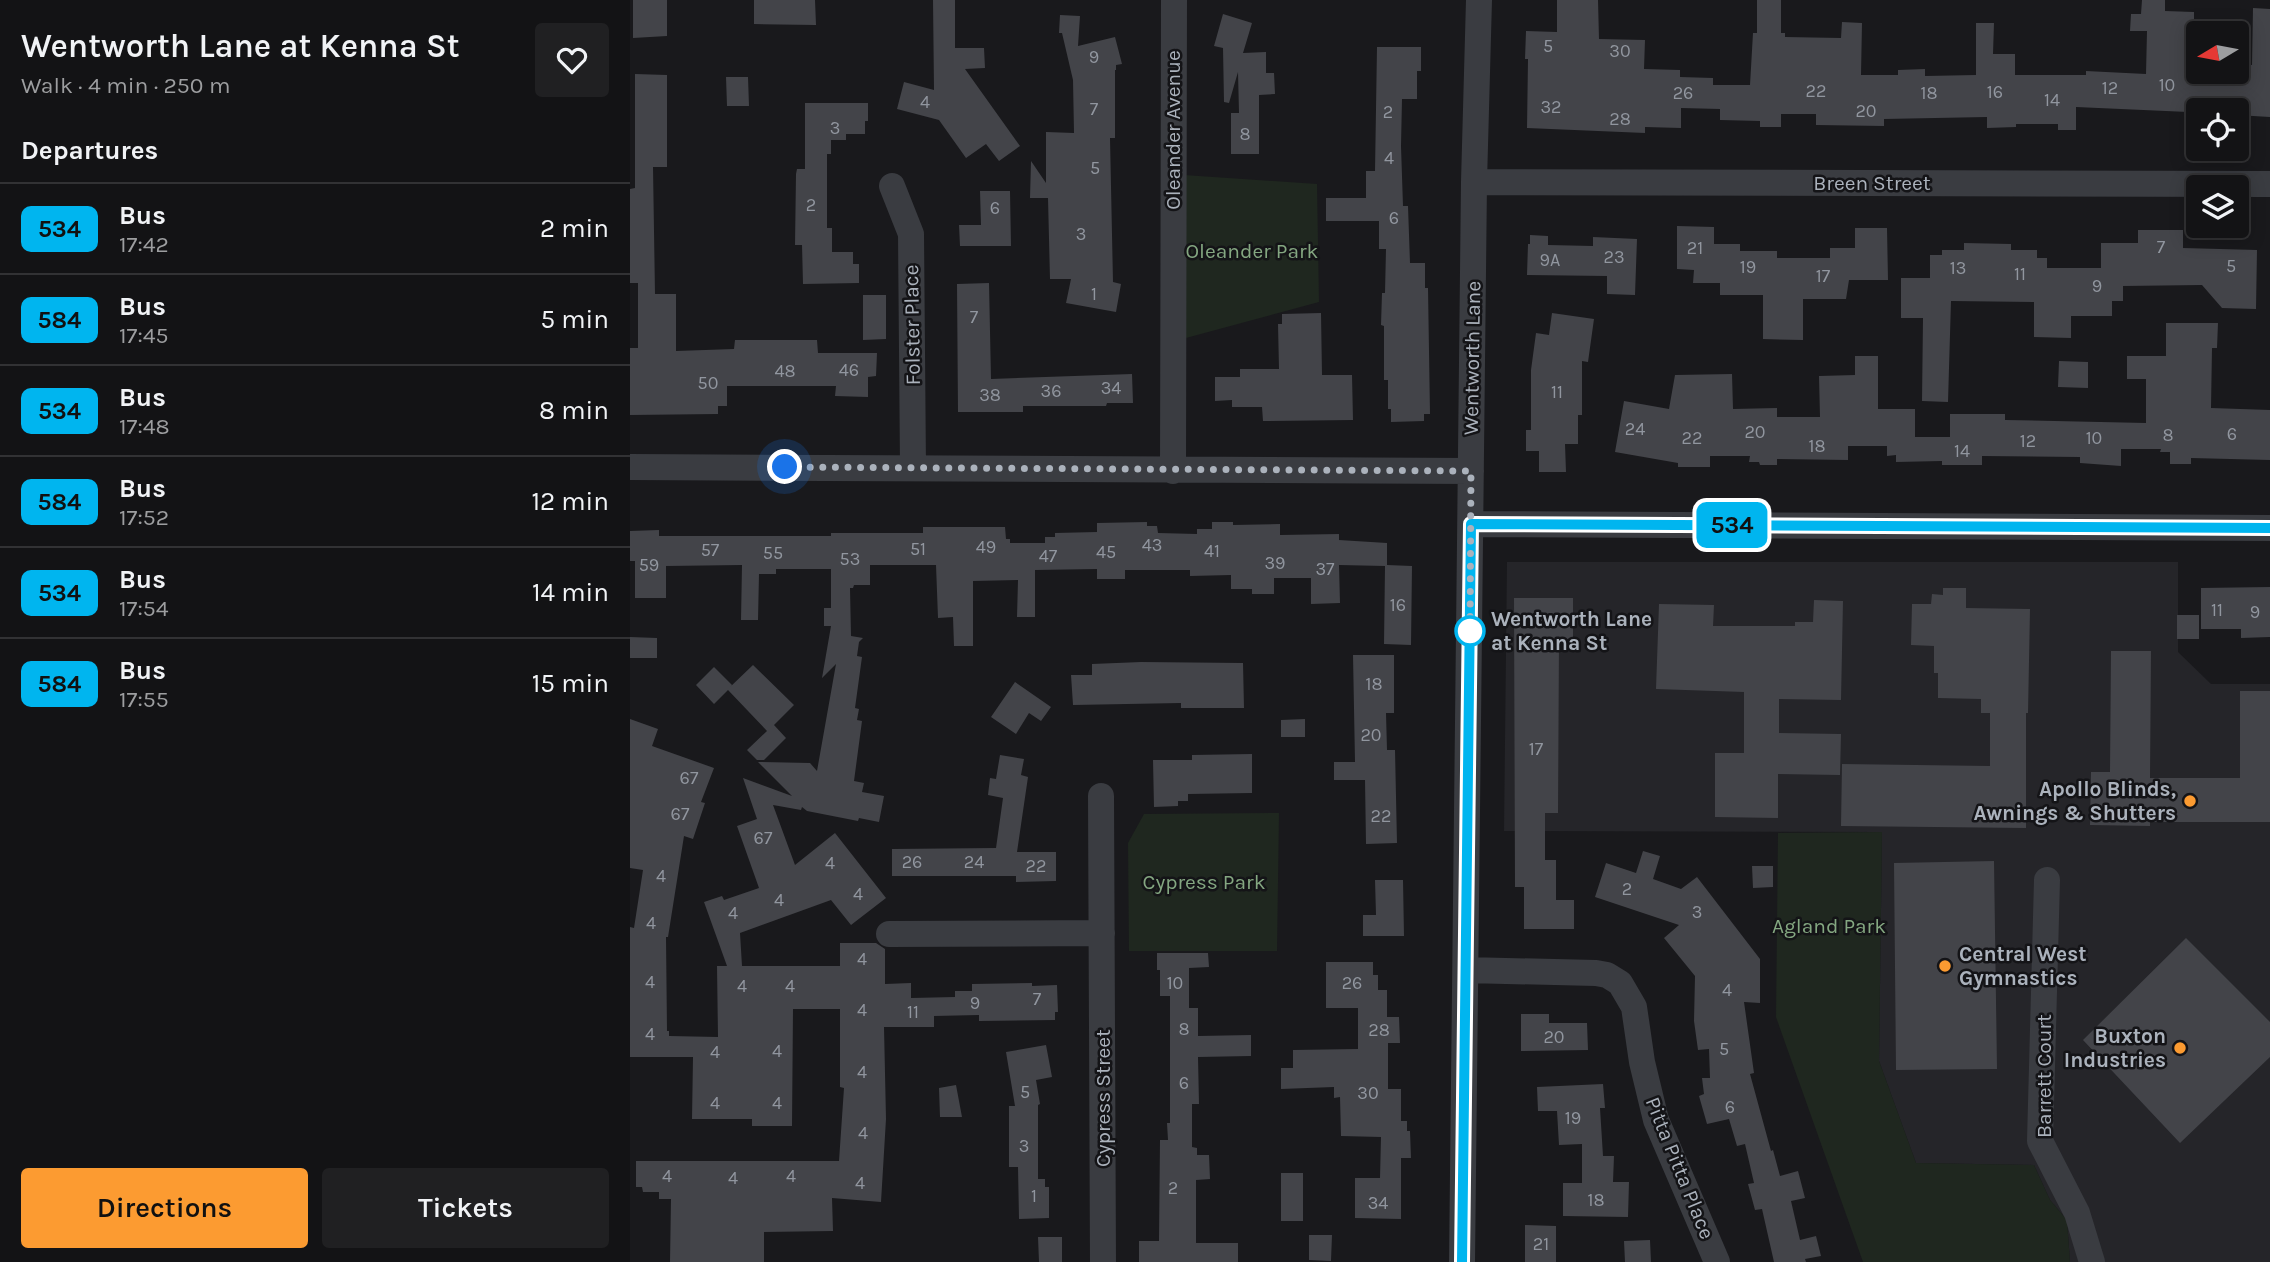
<!DOCTYPE html>
<html lang="en">
<head>
<meta charset="utf-8">
<style>
  body { margin:0; font-family:Karla,sans-serif; background:#202022; color:#f1f3f6; height:100vh; display:flex; flex-direction:column; font-size:26px; white-space:nowrap }
  * { box-sizing:border-box; margin:0 }
  p { font-size:23px; color:#9d9ea0 }
  .icon { flex:none; width:38px; height:38px; fill:none; stroke:currentColor; stroke-width:2; stroke-linecap:round; stroke-linejoin:round }
  .map { position:relative; flex:1; overflow:hidden }
  .panel { display:flex; flex-direction:column; background:#131315; width:630px }
  .panel>* { flex:none }
  .badge { padding:0 14px; border-radius:10px; font-size:24px; line-height:46px }
  .needle { width:46px; rotate:260deg }
  .fabs { position:absolute; left:1556px; top:21px; display:grid; gap:14px }
  .fabs a { display:grid; place-items:center; width:63px; height:63px; border-radius:7px; background:#131315; box-shadow:0 4px 18px #0003,0 0 0 2px #323234; font-size:35px }
  .you { position:absolute; width:35px; height:35px; margin:-18px; border:5px solid #fff; border-radius:50%; background:#1a73e8; box-shadow:0 0 0 10px #1a73e833 }
  .map>.badge { position:absolute; translate:-50% -50%; box-shadow:0 0 0 4px #fff }
  h2 { padding:0 21px; font-size:26px; line-height:63px }
  .round { display:grid; place-items:center; flex:none; width:74px; height:74px; border-radius:7px; background:#202022 }
  .summary { display:flex; align-items:center; justify-content:space-between; height:119px; padding:0 21px }
  h1 { font-size:33px; font-weight:600; line-height:52px }
  .button { display:flex; gap:14px; margin-top:auto; padding:14px 21px }
  .button a { flex:1; height:80px; border-radius:7px; background:#fc9b31; color:#111; font-size:28px; font-weight:600; line-height:80px; text-align:center }
  .button a+a { background:#202022; color:#f1f3f6 }
  ul { padding:0; list-style:none }
  li { display:flex; align-items:center; gap:21px; height:91px; padding:0 21px; border-top:2px solid #323234 }
  li div { flex:1 }
  li b { display:block; font-size:26px }
  li em { font-style:normal }
  li .badge { min-width:77px; font-weight:700; text-align:center }
  main { display:flex; flex:1; min-height:0 }
  .map>svg:first-child { display:block }
</style>
</head>
<body>
<main>
<section class="panel">
<div class="summary"><div><h1>Wentworth Lane at Kenna St</h1><p>Walk · 4 min · 250 m</p></div><a class="round"><svg class="icon" aria-label="heart" viewBox="0 0 24 24"><path d="M12 20l-8-8c-3-5 5-10 8-4 3-6 11-1 8 4z"/></svg></a></div>
<h2>Departures</h2>
<ul>
<li><span class="badge" style="background:#00b5ef;color:#111">534</span><div><b>Bus</b><p>17:42</p></div><em>2 min</em></li>
<li><span class="badge" style="background:#00b5ef;color:#111">584</span><div><b>Bus</b><p>17:45</p></div><em>5 min</em></li>
<li><span class="badge" style="background:#00b5ef;color:#111">534</span><div><b>Bus</b><p>17:48</p></div><em>8 min</em></li>
<li><span class="badge" style="background:#00b5ef;color:#111">584</span><div><b>Bus</b><p>17:52</p></div><em>12 min</em></li>
<li><span class="badge" style="background:#00b5ef;color:#111">534</span><div><b>Bus</b><p>17:54</p></div><em>14 min</em></li>
<li><span class="badge" style="background:#00b5ef;color:#111">584</span><div><b>Bus</b><p>17:55</p></div><em>15 min</em></li>
</ul>
<div class="button"><a>Directions</a><a>Tickets</a></div>
</section>
<div class="map">
<svg width="1640" height="1262" viewBox="0 0 1640 1262">
  <rect width="100%" height="100%" fill="#19191c"/>
  <path fill="#252529" d="M877 562H1548V652L1581 684H1640V1262H1440L1437 1220 1420 1200 1404 1165 1286 1163 1249 1061 1252 832 874 831Z"/>
  <path fill="#1f271f" d="M554 175 687 184 689 302 556 338Z
    M649 813 647 951H499L498 843 514 814Z
    M1252 832 1249 1061 1286 1163 1404 1165 1420 1200 1437 1220 1440 1262H1233L1146 1017 1148 833Z"/>
  <path fill="#434449" d="M3 0H37V36L3 38Z
    M124 0H185L186 25 124 24Z
    M303 0H325V48H354L355 68 335 69 390 146 369 161 356 144 336 158 309 120 267 109 274 82 304 90Z
    M927 0H968L969 39 1015 40 1014 69 1050 70V77L1083 78V85H1120L1123 33H1127V0H1151V33H1155V37L1211 38 1212 22 1232 23 1231 75H1268V70L1295 69V76L1346 75V23H1364L1363 54H1385V75H1456V71L1516 74 1517 31H1500L1501 14H1511L1512 0H1535V11L1564 12V28H1568V72H1606V63L1622 65 1623 8 1640 9V117L1606 115V110L1558 112 1446 107V130H1428V124H1386V127L1357 128V117L1254 119V126L1186 125V114H1151V127H1130V121L1090 120V109L1051 108V128L1015 127V133L897 128 898 59H895L896 31 927 32Z
    M593 14 622 23 613 53 636 52V73H644L645 94 629 95V154H601V113H609L608 72 599 103 594 102 593 48 584 46Z
    M430 15 450 16 448 46 485 37 492 64 486 65V70H485V138H480L483 282 491 284 486 312 436 303 441 279H420L418 198H400L401 161 416 183V132L444 133 443 80 432 33H429Z
    M747 47H791V71H787V99H772L771 146 773 206H778L780 263H795V288H798L800 414H794V421L761 422V409H758V380H754V326L751 325 752 293H755L756 249H749V221H696V198H736V171H745Z
    M5 74 37 75V167H23L25 294H46V351L104 349 105 340H187L188 353H247L246 376 238 377V397L205 396 206 386H97V406H88V414L0 415V348H8V283H0V189L5 188Z
    M96 77H118L119 106H97Z
    M175 103H238V121H235V134H216V140H201V154H197V228H202V252H223V264H229V283L173 284 172 245H165L166 174 167 169H175Z
    M350 191H380L381 246H330L329 225H351Z
    M1047 226 1084 227V244H1110V251H1147V258H1200V248H1225V228H1257L1258 280H1219L1216 299H1173V340L1133 339V295H1090V283H1063L1064 270 1047 269Z
    M1508 230H1553V248L1627 250 1626 309 1592 308 1572 285 1493 286V301H1482V316H1441V338L1404 337V302L1321 301 1318 402 1292 401 1293 318H1271V278H1300V255H1312V250H1334V243L1381 244V250H1407V258H1417V268H1471V243H1508Z
    M900 235 918 236V245L963 246V237L1007 239 1005 295 977 294V276L897 275 898 244H900Z
    M359 283 361 379 502 374 503 403H477L476 406H393V412H328L327 284Z
    M233 295H256V339L233 340Z
    M691 313 692 375H722L723 420 633 421 632 407H602V400L585 401V377H610V369H649L648 324H652V314Z
    M922 313 964 319 958 362 952 361V415H948V444H935L936 472H909V451H896V430H901V370L906 333 919 335Z
    M1536 323H1588L1587 348H1582L1581 408 1640 410V460L1561 458V464H1540V452H1530L1531 449H1491V466L1450 463V457L1352 456V465H1312V461L1266 462V455L1257 456V446H1218V460L1147 459V465H1130L1129 462H1119L1120 456H1080V467H1048V463L985 452 994 401 1039 409 1045 375 1102 374 1103 409 1147 408V417H1190L1189 376 1225 375V356H1248V409H1285V437H1320V414H1375V420L1516 423V379H1497V356H1536Z
    M1429 361 1458 362V388L1428 387Z
    M517 522V526H527L528 533 567 534V529H582V522H603V525L650 524V535L709 534V540L757 543V565L782 566 781 645 754 644 755 566 709 565 710 603 681 604V578H644V594H622V589H601V575L560 576V570H495V579H467V569L405 570V617H387L388 580 343 581V646H324L323 617 308 618 306 565H240V585H224L223 588H220L221 636 233 638 229 642 227 656 232 657 225 708 229 709 227 720 232 721 224 781 234 783 232 792 254 796 249 822 229 818 228 821 177 811 172 807 171 810 143 805 165 865 205 833 256 898 221 925 201 900 110 933 112 966H210V943H246L255 949V984L281 983V998L325 997V991H342V984L402 983V986L427 985 428 1012H425V1020L349 1021V1015L304 1016V1027H254L256 1119 251 1202 202 1198 203 1231 134 1232V1262H40L41 1199H29V1192H13L12 1187H6V1161H209L214 1088 210 1087V1009H163L162 1126H122V1119H62L63 1057H0V927L4 928 13 870 0 868V719L28 729 22 746 84 768 71 802 75 803 63 839 54 836 38 937H36L37 1031H39V1036L88 1037 87 966H97L74 902 92 896 94 900 129 888 107 826 127 819 113 778 162 796 128 762 180 763 187 771 206 664 192 678 201 626H194V608H201V569H146V574H129L128 620H111L112 565 36 566V598H5V561H0V531L29 530V536H201V533H293V527H375L376 539H380V543H415V537H425V533L467 532V523Z
    M1640 587V637L1611 638V629H1571V588Z
    M1313 588H1336V608L1400 609 1398 713H1396V828L1211 826 1212 764 1360 766V713H1351V699L1308 698V673H1304V646L1281 645 1282 604H1301L1302 594 1313 595Z
    M884 598H943V639H929L928 813H915V860H926V900H944V929H894V887H885Z
    M1184 600 1213 601 1211 700 1149 699V733L1211 734 1210 775 1148 774V818L1085 817V753H1114V692L1026 689 1029 604 1084 605 1083 626H1165V622H1183Z
    M1547 615H1569V639H1547Z
    M0 637 27 638V658H0Z
    M1481 651H1521L1520 778H1610V691H1640V822H1520V826L1460 825 1461 772H1480Z
    M723 655H764V713H756L757 750H765L767 843 736 844 735 780H704V762H725Z
    M511 662 613 663 614 708H551V703L443 705 441 675H462V664Z
    M123 665 164 705 144 725 156 738 134 760H127L117 750 137 731 98 690 84 704 66 685 84 667 102 685 99 688Z
    M385 682 421 707 411 721 399 713 386 734 361 717Z
    M675 719V737H651V720Z
    M622 754V793L558 794V801H548V806L524 807 523 760H562V755Z
    M370 755 394 759 391 775 398 777 387 852H426V881L386 882V876H262V849L366 848 373 798 358 795 360 778 366 779Z
    M1013 851 1030 856 1023 879 1051 889 1067 877 1130 959V1003L1114 1002 1124 1073 1120 1074 1141 1151 1143 1150 1150 1176 1168 1171 1175 1198 1161 1201 1170 1240 1186 1236 1191 1256 1175 1259 1176 1262H1144L1132 1209 1125 1210 1118 1184 1124 1183 1115 1144 1107 1146 1099 1119 1077 1124 1069 1096 1074 1094 1072 1078H1080L1079 1049 1068 1050 1064 1021 1065 976 1034 938 1049 925 965 897 976 863 1006 873Z
    M1364 861 1367 1069 1266 1070 1264 863Z
    M1122 866H1143V887L1123 888Z
    M745 880H773L774 936H733V915H746Z
    M1556 938 1640 1022V1057L1550 1143 1453 1040Z
    M527 953H578L579 967 559 968V1008H568V1036L621 1035V1056L568 1057 569 1104H562V1147L567 1148V1155H579L580 1179 566 1180V1243H608V1262H509V1241H529L530 1140H538L537 1123H540V996H530V970H527Z
    M696 962H743V975H748V990H757V1017H769L770 1043H758V1089H771V1121H777V1131H780L781 1158H771V1219L725 1218V1178H750L751 1137 711 1136 710 1097 704 1098V1087L651 1089V1068H663V1050L728 1049V1008H696Z
    M891 1014H919V1023H957L958 1050 891 1051Z
    M416 1045 422 1077 406 1080 410 1104 408 1105V1179H415V1187H419V1218L389 1219 388 1167H379V1106H385L376 1052Z
    M973 1084 975 1108H970L973 1156H984L983 1182H999L998 1217 933 1216V1183H952V1144L929 1145 927 1111H908L907 1087Z
    M326 1085 332 1117H310L309 1088Z
    M651 1173H673V1221H651Z
    M895 1225 926 1226V1262H895Z
    M679 1235H702L701 1261 679 1260Z
    M408 1237H432V1262H409Z
    M1020 1240 1021 1262H995L994 1241Z"/>
  <g fill="none" stroke-linecap="round" stroke-linejoin="round">
    <path stroke="#3a3c41" stroke-width="26" d="M844 182 1640 184
      M262 186 281 234 283 467
      M0 467 841 471
      M543 471 544 0
      M841 524 1640 528
      M471 796 473 1262
      M1417 880 1410 1141 1447 1213 1462 1262
      M259 934 472 933
      M836 970 966 973 977 975 990 983 1004 1007 1012 1062 1026 1120 1087 1262
      M832 1262 844 182 849 0"/>
  </g>
  <g fill="none" stroke-linecap="round" stroke-linejoin="round">
    <defs>
      <path id="line" d="M832 1262 841 524 1640 528"/>
    </defs>
    <use href="#line" stroke="#fff" stroke-width="16"/>
    <use href="#line" stroke="#00b5ef" stroke-width="10"/>
    <path stroke="#abb2bc" stroke-width="7" stroke-dasharray="0 12.6" d="M155 467 841 471 840 635V631"/>
  </g>
  <circle fill="#fff" stroke="#00b5ef" stroke-width="3.5" cx="840" cy="631" r="14"/>
  <g fill="#fc9b31" stroke="#141417" stroke-width="2.5">
    <circle cx="1560" cy="801" r="7"/>
    <circle cx="1315" cy="966" r="7"/>
    <circle cx="1550" cy="1048" r="7"/>
  </g>
  <g text-anchor="middle" stroke-width="5" stroke-linejoin="round" paint-order="stroke">
    <g font-size="18" fill="#91969f">
      <text x="918" y="52">5</text>
      <text x="990" y="57">30</text>
      <text x="464" y="63">9</text>
      <text x="1537" y="91">10</text>
      <text x="1480" y="94">12</text>
      <text x="1186" y="97">22</text>
      <text x="1365" y="98">16</text>
      <text x="1053" y="99">26</text>
      <text x="1299" y="99">18</text>
      <text x="1422" y="106">14</text>
      <text x="295" y="108">4</text>
      <text x="921" y="113">32</text>
      <text x="464" y="115">7</text>
      <text x="1236" y="117">20</text>
      <text x="758" y="118">2</text>
      <text x="990" y="125">28</text>
      <text x="205" y="134">3</text>
      <text x="615" y="140">8</text>
      <text x="759" y="164">4</text>
      <text x="465" y="174">5</text>
      <text x="181" y="211">2</text>
      <text x="365" y="214">6</text>
      <text x="764" y="224">6</text>
      <text x="451" y="240">3</text>
      <text x="1531" y="253">7</text>
      <text x="1065" y="254">21</text>
      <text x="984" y="263">23</text>
      <text x="920" y="266">9A</text>
      <text x="1601" y="272">5</text>
      <text x="1118" y="273">19</text>
      <text x="1328" y="274">13</text>
      <text x="1390" y="280">11</text>
      <text x="1193" y="282">17</text>
      <text x="1467" y="292">9</text>
      <text x="464" y="300">1</text>
      <text x="344" y="323">7</text>
      <text x="219" y="376">46</text>
      <text x="155" y="377">48</text>
      <text x="78" y="389">50</text>
      <text x="481" y="394">34</text>
      <text x="421" y="397">36</text>
      <text x="927" y="398">11</text>
      <text x="360" y="401">38</text>
      <text x="1005" y="435">24</text>
      <text x="1125" y="438">20</text>
      <text x="1602" y="440">6</text>
      <text x="1538" y="441">8</text>
      <text x="1062" y="444">22</text>
      <text x="1464" y="444">10</text>
      <text x="1398" y="447">12</text>
      <text x="1187" y="452">18</text>
      <text x="1332" y="457">14</text>
      <text x="522" y="551">43</text>
      <text x="356" y="553">49</text>
      <text x="288" y="555">51</text>
      <text x="80" y="556">57</text>
      <text x="582" y="557">41</text>
      <text x="476" y="558">45</text>
      <text x="143" y="559">55</text>
      <text x="418" y="562">47</text>
      <text x="220" y="565">53</text>
      <text x="645" y="569">39</text>
      <text x="19" y="571">59</text>
      <text x="695" y="575">37</text>
      <text x="768" y="611">16</text>
      <text x="1587" y="616">11</text>
      <text x="1625" y="618">9</text>
      <text x="744" y="690">18</text>
      <text x="741" y="741">20</text>
      <text x="906" y="755">17</text>
      <text x="59" y="784">67</text>
      <text x="50" y="820">67</text>
      <text x="751" y="822">22</text>
      <text x="133" y="844">67</text>
      <text x="282" y="868">26</text>
      <text x="344" y="868">24</text>
      <text x="200" y="869">4</text>
      <text x="406" y="872">22</text>
      <text x="31" y="882">4</text>
      <text x="997" y="895">2</text>
      <text x="228" y="900">4</text>
      <text x="149" y="906">4</text>
      <text x="1067" y="918">3</text>
      <text x="103" y="919">4</text>
      <text x="21" y="929">4</text>
      <text x="232" y="965">4</text>
      <text x="20" y="988">4</text>
      <text x="545" y="989">10</text>
      <text x="722" y="989">26</text>
      <text x="112" y="992">4</text>
      <text x="160" y="992">4</text>
      <text x="1097" y="996">4</text>
      <text x="407" y="1005">7</text>
      <text x="345" y="1009">9</text>
      <text x="232" y="1016">4</text>
      <text x="283" y="1018">11</text>
      <text x="554" y="1035">8</text>
      <text x="749" y="1036">28</text>
      <text x="20" y="1040">4</text>
      <text x="924" y="1043">20</text>
      <text x="1094" y="1055">5</text>
      <text x="147" y="1057">4</text>
      <text x="85" y="1058">4</text>
      <text x="232" y="1078">4</text>
      <text x="554" y="1089">6</text>
      <text x="395" y="1098">5</text>
      <text x="738" y="1099">30</text>
      <text x="85" y="1109">4</text>
      <text x="147" y="1109">4</text>
      <text x="1100" y="1113">6</text>
      <text x="943" y="1124">19</text>
      <text x="233" y="1139">4</text>
      <text x="394" y="1152">3</text>
      <text x="37" y="1182">4</text>
      <text x="161" y="1182">4</text>
      <text x="103" y="1184">4</text>
      <text x="230" y="1189">4</text>
      <text x="543" y="1194">2</text>
      <text x="404" y="1202">1</text>
      <text x="966" y="1206">18</text>
      <text x="748" y="1209">34</text>
      <text x="911" y="1250">21</text>
    </g>
    <g font-size="21" fill="#abb2bc" stroke="#141417">
      <text transform="translate(543 130) rotate(-90)" y="7">Oleander Avenue</text>
      <text x="1242" y="190">Breen Street</text>
      <text transform="translate(282 325) rotate(-91)" y="7">Folster Place</text>
      <text transform="translate(842 358) rotate(-89)" y="7">Wentworth Lane</text>
      <text transform="translate(1414 1076) rotate(-90)" y="7">Barrett Court</text>
      <text transform="translate(473 1098) rotate(-90)" y="7">Cypress Street</text>
      <text transform="translate(1050 1168) rotate(68)" y="7">Pitta Pitta Place</text>
    </g>
    <g font-size="21" fill="#84a781" stroke="#141417">
      <text x="622" y="258">Oleander Park</text>
      <text x="574" y="889">Cypress Park</text>
      <text x="1199" y="933">Agland Park</text>
    </g>
    <g font-size="21" font-weight="bold" fill="#abb2bc" stroke="#141417" text-anchor="start">
      <text x="861" y="626">Wentworth Lane<tspan x="861" dy="24">at Kenna St</tspan></text>
    </g>
    <g font-size="21" font-weight="bold" fill="#abb2bc" stroke="#141417" text-anchor="end">
      <text x="1546" y="796">Apollo Blinds,<tspan x="1546" dy="24">Awnings &amp; Shutters</tspan></text>
      <text x="1329" y="961" text-anchor="start">Central West<tspan x="1329" dy="24">Gymnastics</tspan></text>
      <text x="1536" y="1043">Buxton<tspan x="1536" dy="24">Industries</tspan></text>
    </g>
  </g>
</svg>
<div class="fabs">
<a><svg class="needle" viewBox="-14 -14 28 28"><path d="M0-13l5 13h-10z" fill="#e53935"/><path d="M0 13l5-13h-10z" fill="#9d9ea0"/></svg></a>
<a><svg class="icon" aria-label="locate" viewBox="0 0 24 24"><circle cx="12" cy="12" r="6"/><path d="M12 2v4M12 18v4M2 12h4M18 12h4"/></svg></a>
<a><svg class="icon" aria-label="layers" viewBox="0 0 24 24"><path d="M12 4l9 5-9 5-9-5zM3 14l9 5 9-5"/></svg></a>
</div>
<div class="you" style="left:155px;top:467px"></div>
<b class="badge" style="left:1102px;top:525px;background:#00b5ef;color:#111">534</b>
</div>
</main>
</body>
</html>
